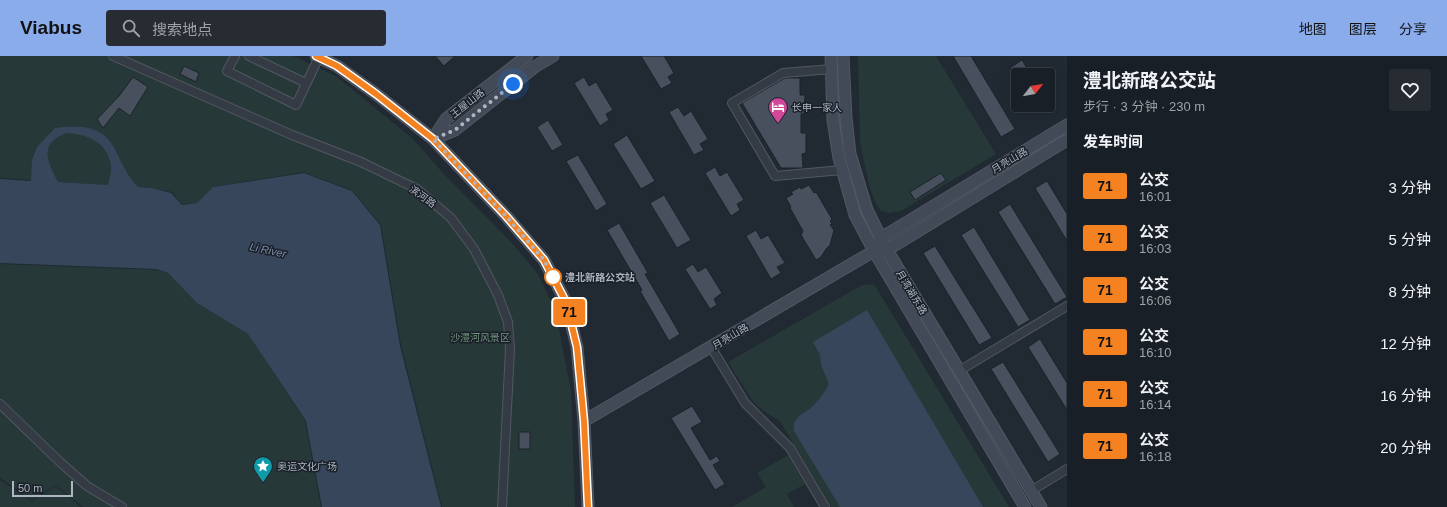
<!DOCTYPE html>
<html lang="zh">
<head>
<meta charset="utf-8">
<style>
  body { margin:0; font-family:Arial,"Noto Sans SC",sans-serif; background:#262c32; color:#f1f3f6; height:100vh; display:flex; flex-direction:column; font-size:15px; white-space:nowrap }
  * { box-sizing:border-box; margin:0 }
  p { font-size:13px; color:#9fa2a7 }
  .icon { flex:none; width:22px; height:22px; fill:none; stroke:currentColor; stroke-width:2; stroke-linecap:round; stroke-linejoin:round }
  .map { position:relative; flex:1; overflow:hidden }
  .drawer { display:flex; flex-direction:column; background:#191f26; width:380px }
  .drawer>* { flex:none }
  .badge { padding:0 8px; border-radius:3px; font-size:14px; line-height:26px }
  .needle { width:26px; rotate:59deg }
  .tools { position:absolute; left:1011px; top:12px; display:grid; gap:8px }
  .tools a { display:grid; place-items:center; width:44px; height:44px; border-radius:4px; background:#191f26; box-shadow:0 4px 16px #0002,0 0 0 1px #373d43; font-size:20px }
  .scale { position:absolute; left:12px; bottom:10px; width:61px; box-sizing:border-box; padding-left:4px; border:2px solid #afb5c1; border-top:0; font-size:11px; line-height:14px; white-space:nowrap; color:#afb5c1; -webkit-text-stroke:3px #1a2029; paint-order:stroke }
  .you { position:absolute; width:20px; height:20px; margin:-10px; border:3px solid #fff; border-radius:50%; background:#1a73e8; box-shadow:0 0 0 6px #1a73e833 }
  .map>.badge { position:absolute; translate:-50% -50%; box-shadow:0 0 0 2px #fff }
  h2 { padding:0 16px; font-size:15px; line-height:36px }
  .round { display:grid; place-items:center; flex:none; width:42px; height:42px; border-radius:4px; background:#262c32 }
  .head { display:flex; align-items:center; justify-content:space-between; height:68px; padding:0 16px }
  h1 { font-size:19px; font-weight:700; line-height:30px }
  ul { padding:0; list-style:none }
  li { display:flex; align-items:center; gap:12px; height:52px; padding:0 16px }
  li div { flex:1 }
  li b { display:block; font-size:15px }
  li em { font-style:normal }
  li .badge { min-width:44px; font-weight:700; text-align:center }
  header { display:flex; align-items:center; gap:24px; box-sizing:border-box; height:56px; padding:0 20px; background:#8aaceb; color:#111 }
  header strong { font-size:19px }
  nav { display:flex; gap:22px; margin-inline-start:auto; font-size:14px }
  .search { width:280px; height:36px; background:#262c32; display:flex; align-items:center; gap:10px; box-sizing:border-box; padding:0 14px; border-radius:4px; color:#9fa2a7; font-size:15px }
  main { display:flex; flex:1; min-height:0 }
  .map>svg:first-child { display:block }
</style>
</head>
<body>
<header>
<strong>Viabus</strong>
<div class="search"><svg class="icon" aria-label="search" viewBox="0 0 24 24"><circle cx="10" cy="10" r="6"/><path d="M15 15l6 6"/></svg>搜索地点</div>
<nav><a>地图</a><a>图层</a><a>分享</a></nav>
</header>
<main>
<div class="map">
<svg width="1067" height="451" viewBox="0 0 1067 451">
  <rect width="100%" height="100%" fill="#212933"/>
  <path fill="#273838" d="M0 0H293L336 20 412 82 442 116 511 186 537 217 555 253 571 335 575 451H442L401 289 381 169 352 134 303 116 213 131 197 147 182 148 172 136 152 132 0 122Z
    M858 0H936L996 98 901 155 889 157 881 155 875 146 869 129 860 86Z
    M0 208 156 214 168 217 197 247 248 278 305 365 321 451H83L56 429 32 444 0 422Z
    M874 228 1009 451H831L780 365 765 356 753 346 728 306 862 229Z
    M788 399 805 428 787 438 794 451H732L766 431 757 417Z
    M0 424 32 445 56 430 81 451H0Z"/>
  <path fill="#38465b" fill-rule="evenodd" d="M64 71C73 71 83 70 92 73 113 80 115 96 125 113 128 120 133 125 138 131L152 132 171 137 182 149 197 147 213 131 304 117 352 135 380 169 400 290 441 451H322L306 365 248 278 197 247 168 217 156 213 0 207V123L31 125 32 104 37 91 55 72ZM67 77C88 78 108 87 111 110 112 116 109 123 108 129L58 126C47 105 38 87 67 77Z
    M867 254 983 451H840L794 375C792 360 805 358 814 349 820 343 825 335 829 328L821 309 820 299 813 286Z"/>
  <path fill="#48505d" stroke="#1c222b" d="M435 0H455L444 10Z
    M641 0H664L674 17 668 21 672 27 661 33Z
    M953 0H971L1015 73 1001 81Z
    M1022 4 1031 19H1018V26L1010 12Z
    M184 10 199 17 196 26 180 18Z
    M133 21 148 31 130 60 119 52 103 72 97 63 119 40Z
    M584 21 589 30 596 26 613 54 606 58 609 64 600 70 574 27Z
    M785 22H800V39H805L804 58H801V77H806V97L802 98 803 112H781L742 47Z
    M1033 49H1052L1038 58Z
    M678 51 684 60 691 55 708 83 700 88 704 94 694 99 669 56Z
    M548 64 563 89 552 95 537 71Z
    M627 79 655 125 641 133 613 88Z
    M578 99 607 148 596 155 566 105Z
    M715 111 720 120 727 116 744 144 737 148 740 154 731 160 705 117Z
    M941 117 946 124 915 144 910 136Z
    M1047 125 1067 158V185L1035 132Z
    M809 129 814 137 816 136 832 163 830 165 832 167 830 169 834 174 830 189 826 193 821 201 816 204 801 179 803 175 790 152 791 151 786 142 793 138 791 136 800 131 801 133Z
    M664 139 691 184 677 192 650 147Z
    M1010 148 1067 241 1055 248 998 156Z
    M619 167 648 217 645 218 680 278 669 285 640 235 642 234 607 174Z
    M974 171 1030 264 1018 271 961 179Z
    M756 174 761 183 768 179 785 207 777 211 781 217 771 223 746 180Z
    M935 190 992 282 979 289 923 197Z
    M693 208 698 216 706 211 722 237 714 243 717 249 710 253 685 213Z
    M1040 283 1067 327V354L1028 291Z
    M1003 306 1060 398 1048 406 991 313Z
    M692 350 702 366 691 372 710 404 717 400 720 405 713 409 725 428 715 434 671 362Z
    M519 376H530V393H519Z"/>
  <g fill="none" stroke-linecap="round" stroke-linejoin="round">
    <defs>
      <path id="street" d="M113 0 292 79 361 106 417 133 451 162 474 193 498 239 508 266 510 293 502 451
        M235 0 227 15 296 49 319 1
        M249 0 306 27
        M832 13 783 17 732 47 775 120 842 114
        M711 291 745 347 790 392 825 451
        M959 315 1067 250
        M0 348 60 406 87 430 122 451
        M1031 435 1067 413"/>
      <path id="secondary" d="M316 0 337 10 376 38 433 83 506 160 544 204 566 246 577 291 584 365 588 451
        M831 0 833 64 839 102 855 159 874 195 1025 451
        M843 0 846 62 850 98 867 154 887 194 1041 451
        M433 83 455 74 536 10 553 0
        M433 83 446 63 527 0
        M878 187 881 182 1067 69
        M584 365 874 195 887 194 1067 84"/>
    </defs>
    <use href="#street" stroke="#525862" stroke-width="10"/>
    <use href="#secondary" stroke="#525862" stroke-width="13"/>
    <use href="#street" stroke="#343b44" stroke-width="8"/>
    <use href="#secondary" stroke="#434a57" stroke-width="11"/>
  </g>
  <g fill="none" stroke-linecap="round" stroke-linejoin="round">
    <defs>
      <path id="line" d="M316 0 337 10 376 38 433 83 506 160 544 204 566 246 577 291 584 365 588 451"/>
    </defs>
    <use href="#line" stroke="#fff" stroke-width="9"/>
    <use href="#line" stroke="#f58220" stroke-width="6"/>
    <path stroke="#afb5c1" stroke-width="4" stroke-dasharray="0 7.2" d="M513 28 455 74 433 83 506 160 544 204 553 221"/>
  </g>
  <defs>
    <symbol id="hotel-pin" viewBox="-11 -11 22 30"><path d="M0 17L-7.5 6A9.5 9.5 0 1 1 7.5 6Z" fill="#d1479c" stroke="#1a2029"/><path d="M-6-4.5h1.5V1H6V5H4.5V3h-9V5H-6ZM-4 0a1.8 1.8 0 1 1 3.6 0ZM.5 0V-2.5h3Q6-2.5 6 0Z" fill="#fff"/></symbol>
    <symbol id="sight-pin" viewBox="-11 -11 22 30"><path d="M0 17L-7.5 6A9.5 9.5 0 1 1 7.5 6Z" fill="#0f9aa8" stroke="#1a2029"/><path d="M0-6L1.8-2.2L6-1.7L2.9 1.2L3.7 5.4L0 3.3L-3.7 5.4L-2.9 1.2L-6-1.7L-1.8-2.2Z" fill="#fff"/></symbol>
  </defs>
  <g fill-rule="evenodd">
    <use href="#hotel-pin" x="767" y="40" width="22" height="30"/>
    <use href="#sight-pin" x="252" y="399" width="22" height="30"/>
  </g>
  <circle fill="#fff" stroke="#f58220" stroke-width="2" cx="553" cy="221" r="8"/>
  <g text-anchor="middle" stroke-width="3" stroke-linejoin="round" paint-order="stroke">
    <g font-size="10" fill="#afb5c1" stroke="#1a2029">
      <text transform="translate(467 47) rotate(-38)" y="4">王屋山路</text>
      <text transform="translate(1009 104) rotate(-31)" y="4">月亮山路</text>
      <text transform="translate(423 140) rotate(36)" y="4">滨河路</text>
      <text transform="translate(912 236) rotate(59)" y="4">月湾湖东路</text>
      <text transform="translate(730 280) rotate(-31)" y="4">月亮山路</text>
    </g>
    <g font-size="10" fill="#afb5c1" stroke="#1a2029" text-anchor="start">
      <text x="792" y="55">长申一家人</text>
      <text x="277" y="414">奥运文化广场</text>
    </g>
    <g font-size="10" font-weight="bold" fill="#afb5c1" stroke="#1a2029" text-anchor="start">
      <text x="565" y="225">澧北新路公交站</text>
    </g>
    <g font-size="10" fill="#70947a" stroke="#1a2029">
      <text x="480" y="285">沙澧河风景区</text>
    </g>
    <g font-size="11" font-style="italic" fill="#7a8ca7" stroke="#1a2029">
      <text transform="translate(268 194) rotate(12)" y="4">Li River</text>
    </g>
  </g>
</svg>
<div class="tools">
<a><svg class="needle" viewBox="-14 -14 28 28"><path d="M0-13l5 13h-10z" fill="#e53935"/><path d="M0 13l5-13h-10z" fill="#9fa2a7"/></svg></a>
</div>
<div class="scale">50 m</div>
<div class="you" style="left:513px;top:28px"></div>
<b class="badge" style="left:569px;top:256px;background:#f58220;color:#111">71</b>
</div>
<section class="drawer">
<div class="head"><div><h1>澧北新路公交站</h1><p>步行 · 3 分钟 · 230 m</p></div><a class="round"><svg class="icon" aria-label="heart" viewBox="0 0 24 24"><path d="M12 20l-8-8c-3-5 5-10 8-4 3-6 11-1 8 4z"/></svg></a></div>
<h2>发车时间</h2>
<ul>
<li><span class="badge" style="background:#f58220;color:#111">71</span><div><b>公交</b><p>16:01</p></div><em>3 分钟</em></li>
<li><span class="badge" style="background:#f58220;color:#111">71</span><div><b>公交</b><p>16:03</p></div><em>5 分钟</em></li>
<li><span class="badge" style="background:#f58220;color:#111">71</span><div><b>公交</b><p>16:06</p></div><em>8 分钟</em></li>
<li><span class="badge" style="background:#f58220;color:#111">71</span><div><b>公交</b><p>16:10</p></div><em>12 分钟</em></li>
<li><span class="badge" style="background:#f58220;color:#111">71</span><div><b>公交</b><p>16:14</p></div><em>16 分钟</em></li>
<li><span class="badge" style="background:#f58220;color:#111">71</span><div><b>公交</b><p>16:18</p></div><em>20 分钟</em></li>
</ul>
</section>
</main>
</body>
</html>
